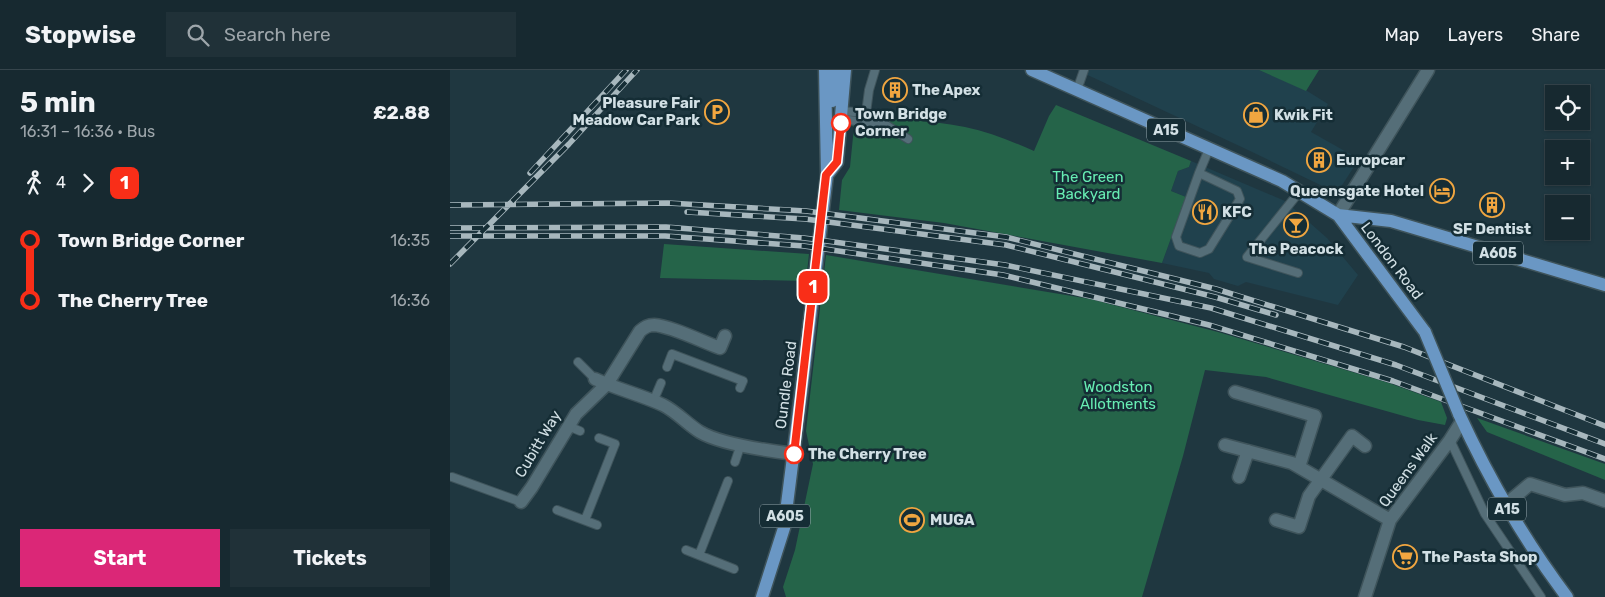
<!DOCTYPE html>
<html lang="en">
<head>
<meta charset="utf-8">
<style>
  body { margin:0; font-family:Rubik,sans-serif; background:#203138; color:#f1f3f6; height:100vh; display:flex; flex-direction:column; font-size:19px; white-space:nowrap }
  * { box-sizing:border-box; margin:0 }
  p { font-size:16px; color:#9ea6ab }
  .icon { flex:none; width:28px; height:28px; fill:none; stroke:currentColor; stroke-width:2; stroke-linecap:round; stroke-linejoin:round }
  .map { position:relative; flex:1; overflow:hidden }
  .sheet { display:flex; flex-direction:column; background:#172930; width:450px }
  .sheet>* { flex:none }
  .badge { padding:0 10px; border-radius:8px; font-size:18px; line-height:32px }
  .fabs { position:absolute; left:1095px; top:15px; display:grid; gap:10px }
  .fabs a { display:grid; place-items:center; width:45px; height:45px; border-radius:0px; background:#172930; box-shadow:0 1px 4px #0004,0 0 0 1px #36454c; font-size:25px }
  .map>.badge { position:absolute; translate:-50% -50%; box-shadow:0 0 0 2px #fff }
  .legs { display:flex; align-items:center; gap:8px; height:55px; padding:0 20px; font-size:16px }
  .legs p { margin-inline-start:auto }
  .overview { display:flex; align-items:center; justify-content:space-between; height:85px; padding:0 20px }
  h1 { font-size:28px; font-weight:700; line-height:38px }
  .button { display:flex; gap:10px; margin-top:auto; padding:10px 20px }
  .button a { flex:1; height:58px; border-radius:0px; background:#db2777; color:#fff; font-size:20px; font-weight:700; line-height:58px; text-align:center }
  .button a+a { background:#203138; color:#f1f3f6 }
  ul { padding:0 20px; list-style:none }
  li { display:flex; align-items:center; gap:18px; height:60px; font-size:19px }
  li i { display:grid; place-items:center; width:8px; height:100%; margin:0 6px; background:currentColor }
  li i::after { content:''; width:12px; height:12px; margin:-6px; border:4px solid; border-radius:50%; background:#172930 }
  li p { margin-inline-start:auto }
  li:first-child i { background:linear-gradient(#0000 50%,currentColor 0) }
  li:last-child i { background:linear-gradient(currentColor 50%,#0000 0) }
  header { display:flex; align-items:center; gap:30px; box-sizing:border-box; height:70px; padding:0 25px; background:#172930; border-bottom:1px solid #36454c }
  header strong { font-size:24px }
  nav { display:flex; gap:28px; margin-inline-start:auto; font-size:18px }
  .search { width:350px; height:45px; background:#203138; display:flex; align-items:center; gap:12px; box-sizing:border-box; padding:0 18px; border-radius:0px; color:#9ea6ab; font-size:19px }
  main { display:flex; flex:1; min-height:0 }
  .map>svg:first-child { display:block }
</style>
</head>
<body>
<header>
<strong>Stopwise</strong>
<div class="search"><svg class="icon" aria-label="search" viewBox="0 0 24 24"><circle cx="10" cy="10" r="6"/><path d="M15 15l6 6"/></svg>Search here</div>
<nav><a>Map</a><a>Layers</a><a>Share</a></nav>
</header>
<main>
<section class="sheet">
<div class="overview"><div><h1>5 min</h1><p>16:31 – 16:36 · Bus</p></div><b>£2.88</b></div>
<div class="legs"><svg class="icon" aria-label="walk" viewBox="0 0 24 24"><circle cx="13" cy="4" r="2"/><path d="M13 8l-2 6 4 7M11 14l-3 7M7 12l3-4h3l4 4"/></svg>4<svg class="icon" aria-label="forward" viewBox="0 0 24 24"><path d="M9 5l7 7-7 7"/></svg><b class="badge" style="background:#f92e18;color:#fff">1</b></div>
<ul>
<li><i style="color:#f92e18"></i><b>Town Bridge Corner</b><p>16:35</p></li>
<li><i style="color:#f92e18"></i><b>The Cherry Tree</b><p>16:36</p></li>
</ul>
<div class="button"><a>Start</a><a>Tickets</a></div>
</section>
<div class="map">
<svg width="1155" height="527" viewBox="0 0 1155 527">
  <rect width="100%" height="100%" fill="#1f3740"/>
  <path fill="#20414d" d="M627 0H809L854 19 878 34 861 62 909 89 887 123 798 80Z
    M741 91 835 131 877 168 908 205 888 235 796 212 788 216 764 209 759 203 712 193 736 127 721 121 728 101 739 97Z"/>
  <path fill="#256449" d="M809 0H869L856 21Z
    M606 35 741 91 739 97 728 101 721 121 736 127 712 193 494 153 389 140 392 110 400 97 404 57 399 54 400 45C438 48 477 50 515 57 539 62 561 71 584 81L599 46Z
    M214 174 359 184 356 211 210 208Z
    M376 185 640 229 768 262 939 313 991 332 997 348 995 355 968 350 816 307 755 300 733 386 692 527H336L333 517 345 480 363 394 356 361Z
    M1027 348 1155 394V410L1037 362Z"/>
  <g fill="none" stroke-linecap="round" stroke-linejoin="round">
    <defs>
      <path id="service" d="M627 20 634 0
        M392 41 416 43 419 20 425 0
        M391 49 436 55 458 69
        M749 103 787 121 790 129 759 179 750 183 729 176 726 167 749 103 759 79
        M848 203 797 187 850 121
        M128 292 145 309
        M217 297 222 284 293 311 290 318
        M203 332 211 313
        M118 356 130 361
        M1000 370 1035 444 1091 527
        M285 392 291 374
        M2 407 71 432
        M107 440 147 455
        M135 450 165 374 149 368
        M236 480 284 499
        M249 485 278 411"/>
      <path id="minor" d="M888 145 978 0
        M145 309C167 319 191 325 213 335 227 342 237 354 250 362 270 374 320 381 344 384
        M785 322 865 346 849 397
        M775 375 842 393 940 450
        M789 407 798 381
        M71 432 82 417 126 344 157 314 190 261C195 257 198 255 204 255 221 256 253 272 270 278L275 266
        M1055 435 1080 414 1115 425 1133 423 1155 431
        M826 450 849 457 859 426 902 366 915 376
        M915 527 940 450 1000 370 1012 351"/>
      <path id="primary" d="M582 0 832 111 888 145 975 262
        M382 31 385 0
        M377 105 387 92 395 0
        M888 145 941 151 1155 215
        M1009 344C1039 409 1074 470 1117 527
        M312 527 334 458 353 308 377 105 375 0"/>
    </defs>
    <use href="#service" stroke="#3f545b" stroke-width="10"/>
    <use href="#minor" stroke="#3f545b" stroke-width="15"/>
    <use href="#primary" stroke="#3f545b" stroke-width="15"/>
    <use href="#service" stroke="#556e78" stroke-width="8"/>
    <use href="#minor" stroke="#556e78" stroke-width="12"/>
    <use href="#primary" stroke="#6a97c4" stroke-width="12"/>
    <defs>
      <path id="rail" d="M80 103 176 0
        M0 135 218 133 356 141 556 167 766 219 954 277 1155 356
        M237 142 355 149 556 175 765 227 826 245
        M0 158 216 157 354 168 555 195 761 238 946 295 1155 374
        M0 166H215L354 176 553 205 759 255 943 311 1155 389
        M0 194 119 74 187 0"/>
    </defs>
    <use href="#rail" stroke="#a7b7bd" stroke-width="5.5"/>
    <use href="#rail" stroke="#152d35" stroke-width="4" stroke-dasharray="11" stroke-linecap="butt"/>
    <defs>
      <path id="primary-bridge" d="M975 262 1009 344"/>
    </defs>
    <use href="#primary-bridge" stroke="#3f545b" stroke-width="15" stroke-linecap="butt"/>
    <use href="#primary-bridge" stroke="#6a97c4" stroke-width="12"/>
  </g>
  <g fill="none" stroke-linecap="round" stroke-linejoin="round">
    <defs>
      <path id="line-1" d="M344 384 376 105 387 92 391 53"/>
    </defs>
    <use href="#line-1" stroke="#fff" stroke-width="11"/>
    <use href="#line-1" stroke="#f92e18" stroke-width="8"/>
  </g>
  <defs>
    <symbol id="building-ring" viewBox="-11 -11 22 22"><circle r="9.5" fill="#152d35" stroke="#f1a640" stroke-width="1.5"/><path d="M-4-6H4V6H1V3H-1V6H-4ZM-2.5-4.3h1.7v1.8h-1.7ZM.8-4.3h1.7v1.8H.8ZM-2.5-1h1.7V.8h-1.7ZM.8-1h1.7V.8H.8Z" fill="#f1a640"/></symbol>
    <symbol id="parking-ring" viewBox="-11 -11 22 22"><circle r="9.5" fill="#152d35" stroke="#f1a640" stroke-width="1.5"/><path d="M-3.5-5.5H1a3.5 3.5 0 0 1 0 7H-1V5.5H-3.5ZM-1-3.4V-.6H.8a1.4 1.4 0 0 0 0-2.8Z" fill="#f1a640"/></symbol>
    <symbol id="shop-ring" viewBox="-11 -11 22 22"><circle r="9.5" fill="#152d35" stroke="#f1a640" stroke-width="1.5"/><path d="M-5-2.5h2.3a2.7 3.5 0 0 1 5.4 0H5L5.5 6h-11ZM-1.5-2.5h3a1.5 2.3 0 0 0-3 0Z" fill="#f1a640"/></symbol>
    <symbol id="hotel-ring" viewBox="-11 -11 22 22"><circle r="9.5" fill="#152d35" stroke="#f1a640" stroke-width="1.5"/><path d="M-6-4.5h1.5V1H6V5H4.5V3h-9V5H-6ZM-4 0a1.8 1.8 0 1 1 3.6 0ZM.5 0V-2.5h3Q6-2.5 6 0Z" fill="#f1a640"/></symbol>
    <symbol id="restaurant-ring" viewBox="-11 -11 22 22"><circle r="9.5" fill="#152d35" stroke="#f1a640" stroke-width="1.5"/><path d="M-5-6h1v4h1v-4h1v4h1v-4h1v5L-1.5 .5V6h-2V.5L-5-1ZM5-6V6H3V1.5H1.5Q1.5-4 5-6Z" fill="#f1a640"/></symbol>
    <symbol id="bar-ring" viewBox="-11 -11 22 22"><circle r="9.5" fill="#152d35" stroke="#f1a640" stroke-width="1.5"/><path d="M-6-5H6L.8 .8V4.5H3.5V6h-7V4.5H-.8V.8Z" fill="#f1a640"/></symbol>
    <symbol id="stadium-ring" viewBox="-11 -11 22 22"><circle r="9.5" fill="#152d35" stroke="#f1a640" stroke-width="1.5"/><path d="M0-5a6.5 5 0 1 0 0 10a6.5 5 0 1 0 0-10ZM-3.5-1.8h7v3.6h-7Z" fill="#f1a640"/></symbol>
    <symbol id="supermarket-ring" viewBox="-11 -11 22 22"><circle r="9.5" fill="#152d35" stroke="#f1a640" stroke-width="1.5"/><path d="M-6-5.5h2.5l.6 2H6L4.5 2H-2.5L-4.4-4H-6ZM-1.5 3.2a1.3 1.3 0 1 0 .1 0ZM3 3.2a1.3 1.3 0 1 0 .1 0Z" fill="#f1a640"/></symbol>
  </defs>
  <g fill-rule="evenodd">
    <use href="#building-ring" x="431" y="6" width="28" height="28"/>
    <use href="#parking-ring" x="253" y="28" width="28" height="28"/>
    <use href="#shop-ring" x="792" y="31" width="28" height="28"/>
    <use href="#building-ring" x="855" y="76" width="28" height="28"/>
    <use href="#hotel-ring" x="978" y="107" width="28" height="28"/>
    <use href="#building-ring" x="1028" y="121" width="28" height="28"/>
    <use href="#restaurant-ring" x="741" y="128" width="28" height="28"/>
    <use href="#bar-ring" x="832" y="141" width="28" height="28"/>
    <use href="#stadium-ring" x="448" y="436" width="28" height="28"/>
    <use href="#supermarket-ring" x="941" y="473" width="28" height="28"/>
  </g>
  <g fill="#fff" stroke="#f92e18" stroke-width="2.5">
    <circle cx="391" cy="53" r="9"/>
    <circle cx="344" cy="384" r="9"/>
  </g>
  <g text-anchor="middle" stroke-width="5" stroke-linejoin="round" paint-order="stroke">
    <g fill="#152d35" stroke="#99aab0" stroke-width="1">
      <rect x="697" y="48.5" width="38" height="23" rx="4"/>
      <rect x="1023" y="171.5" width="50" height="23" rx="4"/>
      <rect x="1038" y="427.5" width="38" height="23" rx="4"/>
      <rect x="310" y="434.5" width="50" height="23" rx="4"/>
    </g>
    <g font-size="14" font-weight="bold" fill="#d2e0e5">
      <text x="716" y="65">A15</text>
      <text x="1048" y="188">A605</text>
      <text x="1057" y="444">A15</text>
      <text x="335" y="451">A605</text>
    </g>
    <g font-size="15" font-weight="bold" fill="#d2e0e5" stroke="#152d35" text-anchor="start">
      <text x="462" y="25">The Apex</text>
      <text x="250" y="38" text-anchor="end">Pleasure Fair<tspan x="250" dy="17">Meadow Car Park</tspan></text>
      <text x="824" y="50">Kwik Fit</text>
      <text x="886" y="95">Europcar</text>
      <text x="974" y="126" text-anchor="end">Queensgate Hotel</text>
      <text x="772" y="147">KFC</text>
      <text x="1042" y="164" text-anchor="middle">SF Dentist</text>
      <text x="846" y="184" text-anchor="middle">The Peacock</text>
      <text x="480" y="455">MUGA</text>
      <text x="972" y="492">The Pasta Shop</text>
    </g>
    <g font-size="15" font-weight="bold" fill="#d2e0e5" stroke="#152d35" text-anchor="start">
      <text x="405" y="49">Town Bridge<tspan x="405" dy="17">Corner</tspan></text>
      <text x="358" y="389">The Cherry Tree</text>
    </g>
    <g font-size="15" fill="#67edb3" stroke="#152d35">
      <text x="638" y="112">The Green<tspan x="638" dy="17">Backyard</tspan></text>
      <text x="668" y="322">Woodston<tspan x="668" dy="17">Allotments</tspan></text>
    </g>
    <g font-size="15" fill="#d2e0e5" stroke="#152d35">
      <text transform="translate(942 191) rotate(53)" y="5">London Road</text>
      <text transform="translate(336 315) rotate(-83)" y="5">Oundle Road</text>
      <text transform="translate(88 374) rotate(-59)" y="5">Cubitt Way</text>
      <text transform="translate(958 400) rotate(-54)" y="5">Queens Walk</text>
    </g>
  </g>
</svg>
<div class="fabs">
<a><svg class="icon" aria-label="locate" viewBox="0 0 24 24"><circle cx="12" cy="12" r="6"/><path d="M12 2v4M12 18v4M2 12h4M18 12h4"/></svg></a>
<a>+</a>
<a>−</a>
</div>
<b class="badge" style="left:363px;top:217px;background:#f92e18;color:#fff">1</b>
</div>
</main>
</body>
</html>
